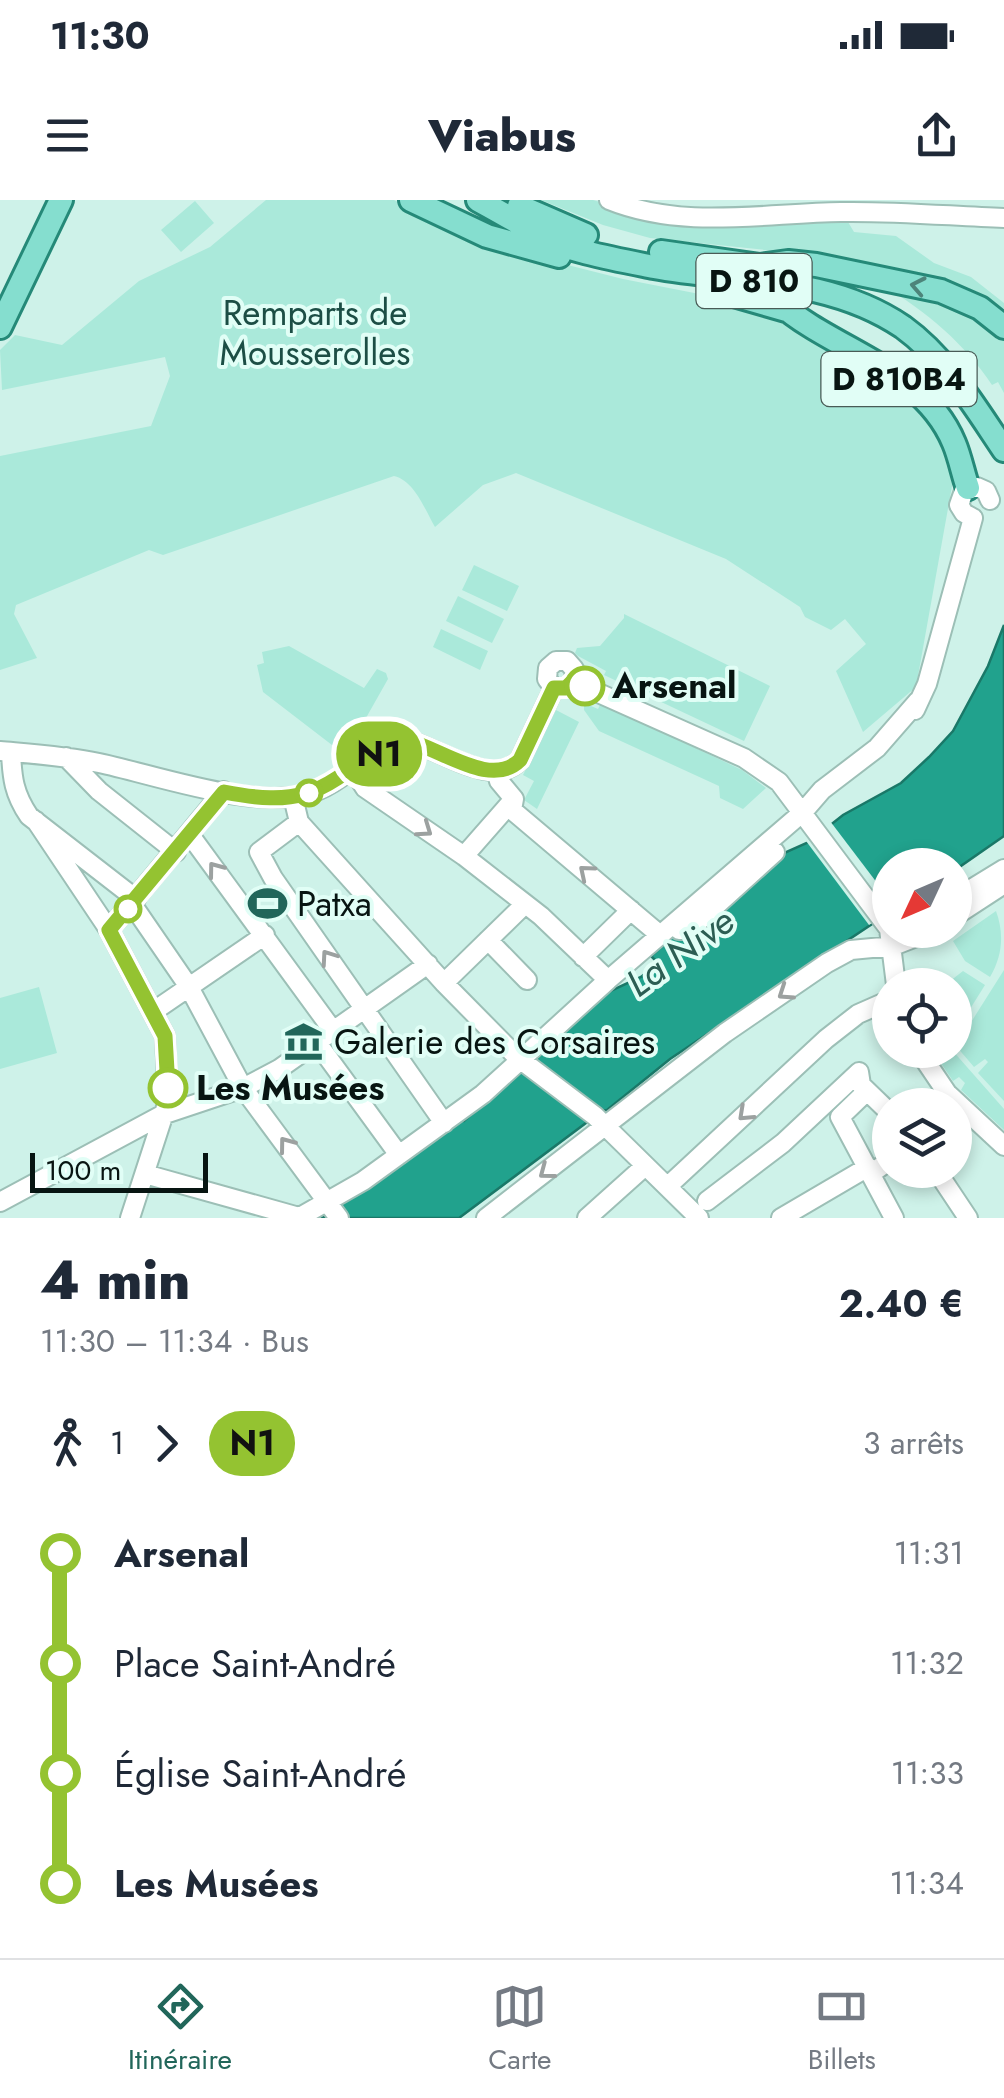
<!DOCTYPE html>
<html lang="fr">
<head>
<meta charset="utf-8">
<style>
  body { margin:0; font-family:Jost,sans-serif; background:#f6f6f7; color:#1f2937; height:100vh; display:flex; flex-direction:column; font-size:38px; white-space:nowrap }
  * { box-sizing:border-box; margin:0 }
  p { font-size:32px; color:#747a83 }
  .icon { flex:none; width:55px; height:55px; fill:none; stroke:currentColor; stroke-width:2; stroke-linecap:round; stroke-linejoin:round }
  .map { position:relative; height:1018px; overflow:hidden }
  .panel { display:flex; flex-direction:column; background:#fff; flex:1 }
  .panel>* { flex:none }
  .badge { padding:0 20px; border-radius:32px; font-size:35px; line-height:65px }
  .needle { width:65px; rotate:226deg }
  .controls { position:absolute; left:872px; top:648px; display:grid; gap:20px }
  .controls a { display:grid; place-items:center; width:100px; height:100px; border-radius:50%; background:#fff; box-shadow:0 5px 15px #0003; font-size:50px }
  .scale { position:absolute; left:30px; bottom:25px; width:178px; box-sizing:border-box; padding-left:10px; border:5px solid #081512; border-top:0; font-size:28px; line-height:35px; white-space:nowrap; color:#081512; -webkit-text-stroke:8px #e1fef6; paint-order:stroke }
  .map>.badge { position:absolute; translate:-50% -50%; box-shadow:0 0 0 5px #fff }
  .legs { display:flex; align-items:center; gap:15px; height:110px; padding:0 40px; font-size:32px }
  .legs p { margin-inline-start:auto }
  .overview { display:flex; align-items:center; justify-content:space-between; height:170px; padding:0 40px }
  h1 { font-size:55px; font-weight:800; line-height:75px }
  ul { padding:0 40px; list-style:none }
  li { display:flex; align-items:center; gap:35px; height:110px; font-size:38px }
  li i { display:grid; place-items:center; width:15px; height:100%; margin:0 12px; background:currentColor }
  li i::after { content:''; width:25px; height:25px; margin:-12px; border:8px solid; border-radius:50%; background:#fff }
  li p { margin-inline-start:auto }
  li:first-child i { background:linear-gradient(#0000 50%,currentColor 0) }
  li:last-child i { background:linear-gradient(currentColor 50%,#0000 0) }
  .status { display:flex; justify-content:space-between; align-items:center; height:70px; padding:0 50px; background:#fff; direction:ltr }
  .status svg { height:28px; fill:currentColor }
  header { display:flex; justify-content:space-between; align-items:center; height:130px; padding:0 40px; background:#fff; font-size:45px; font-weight:800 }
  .menu { display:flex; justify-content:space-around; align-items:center; height:140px; border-top:2px solid #e0e1e3; background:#fff; font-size:28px; color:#747a83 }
  .menu a { display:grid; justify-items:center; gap:5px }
  .menu .on { color:#21665a }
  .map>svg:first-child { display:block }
</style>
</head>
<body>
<div class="status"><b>11:30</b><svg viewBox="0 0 49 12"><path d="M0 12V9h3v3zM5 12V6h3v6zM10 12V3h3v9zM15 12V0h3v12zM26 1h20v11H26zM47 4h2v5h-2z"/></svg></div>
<header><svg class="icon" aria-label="menu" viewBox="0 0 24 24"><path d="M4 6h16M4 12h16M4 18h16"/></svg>Viabus<svg class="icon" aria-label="share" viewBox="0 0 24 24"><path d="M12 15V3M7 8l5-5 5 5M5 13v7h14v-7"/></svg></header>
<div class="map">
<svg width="1004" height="1018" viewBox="0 0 1004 1018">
  <rect width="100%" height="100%" fill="#cef2e9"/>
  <path fill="#aae9da" d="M266 0H394L427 18 540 58 623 79 735 101 789 121 890 184 923 213 941 239 954 275 916 487 863 532 836 471 866 444 845 419 831 430 805 417 800 407 726 359 516 273 483 285 435 327C425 310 415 281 394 276L163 355 149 350 16 405 14 414 37 458 0 470V256L151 226 170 176 165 157 2 190 0 150 15 135 62 145 139 81 210 47Z
    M541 0H593L654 18 735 28 845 17 854 32 896 36 934 63 971 77 1004 103V108L999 114 775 51 650 38 603 25Z
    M195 1 214 23 181 52 161 30Z
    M883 86 919 91 996 128 1004 139V193L998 182 992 185C966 145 925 110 883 86Z
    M474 365 519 386 507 411 462 390Z
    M458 396 504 419 492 443 446 421Z
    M624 414 770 486 744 541 604 475 606 471 578 456 575 453 577 448 600 446 624 418Z
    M441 429 488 451 480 470 433 447Z
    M289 446 364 488 377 469 386 473 388 479 345 555 263 492 257 465 264 463 262 452Z
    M584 503 598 509 601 503 742 570 766 588 743 609 720 598 719 586 599 531 584 510Z
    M556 510 579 522 537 609 524 600 534 581 523 575Z
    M996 711C1004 733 1003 755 990 777L965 761 953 741Z
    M1004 770V901L978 873 988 862 985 859 974 867 956 846Z
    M963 771 985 785 955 833V785H945Z
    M39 787 57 853 0 869V798Z
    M932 850H952L1004 909V930L961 890 965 883 959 877 953 881Z"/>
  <path fill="#21a28d" stroke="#1a7868" stroke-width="2.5" d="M1004 425V636L955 670V665H890V712L670 859 607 910 602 911 459 1018H322L460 918 464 921 608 792 641 777 658 763 651 756 673 736 687 738 784 653 809 642 843 615 901 583 929 557 953 531 988 466Z"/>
  <path fill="#cef2e9" d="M830 621 890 700V712L869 725 806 641Z"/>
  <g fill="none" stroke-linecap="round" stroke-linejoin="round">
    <defs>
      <path id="minor" d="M609 0C683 30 764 13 841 12 895 11 950 16 1004 18
        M973 318 964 313 959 305 964 291 977 287 986 291 990 300
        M554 488 547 479 548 468 556 461H567L574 469 575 479 594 491 744 558 779 582 889 729 896 785
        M915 510 927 484 973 318
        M397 538C435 543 489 592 520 560L554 488
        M374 550 370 542 377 530H391L397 538
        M0 551C34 554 66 556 99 563 156 575 256 611 311 593 336 585 354 567 374 550
        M11 552C12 578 14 594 29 616L136 699
        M66 557 99 591 176 652
        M352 568 365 588 464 656 541 716 608 780
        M497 573 499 581 514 599 512 610 660 735
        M293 597 299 622 444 783 517 857 595 916 699 1018
        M36 621 109 730 165 836 168 901 130 1018
        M299 622 259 652 273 678 444 923
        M190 635 334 832
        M464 656 514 599
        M955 699 1004 669
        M132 704 189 787 243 888 339 1018
        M955 716 1004 684
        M673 724 679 730H689L775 652
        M109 730 224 591
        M488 740 527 780
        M583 757 631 710
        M444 783 525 704
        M154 811 265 735
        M318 844 399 955
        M918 850 947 893 1004 946
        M867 891 840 917 894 1018
        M936 970 968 1018
        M872 973 890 960
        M145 974 299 1017
        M668 986 826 839 858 814 883 803
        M707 1001 783 943 859 872 861 885 890 913
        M0 1002 162 915 243 888 279 869 428 764
        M298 1018 363 981 483 894 608 780 803 612 822 590 877 548 918 501
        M486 1018 725 833 827 763 851 750 893 746 934 730
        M587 1018 645 966
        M781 1018 868 967"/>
      <path id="major" d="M411 0 487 36 559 56
        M478 0C498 11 518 22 537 34 561 50 624 61 654 67 738 82 830 77 903 127 946 158 975 207 1004 250
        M519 6 586 35
        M661 52 773 68
        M760 66 788 62 816 65 941 91 980 108 1004 127
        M713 89 786 110
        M778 102C833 151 923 168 954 243 960 257 963 274 968 288
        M0 127 61 0"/>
    </defs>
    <use href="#minor" stroke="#9cbfb6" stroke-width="22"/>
    <use href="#major" stroke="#258978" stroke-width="28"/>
    <use href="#minor" stroke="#fff" stroke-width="18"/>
    <use href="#major" stroke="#85decf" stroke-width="22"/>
  </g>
  <defs><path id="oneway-chevron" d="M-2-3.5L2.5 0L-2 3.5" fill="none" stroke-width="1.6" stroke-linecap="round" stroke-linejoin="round" transform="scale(2.5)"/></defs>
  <use stroke="#4d847a" href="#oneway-chevron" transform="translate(918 86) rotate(-169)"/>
  <g stroke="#9ca1a0">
    <use href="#oneway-chevron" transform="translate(425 630) rotate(35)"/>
    <use href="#oneway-chevron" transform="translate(215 669) rotate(-127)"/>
    <use href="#oneway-chevron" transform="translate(586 672) rotate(-140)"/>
    <use href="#oneway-chevron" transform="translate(328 757) rotate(-125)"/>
    <use href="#oneway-chevron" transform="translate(785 793) rotate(146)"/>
    <use href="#oneway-chevron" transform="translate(745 914) rotate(137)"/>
    <use href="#oneway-chevron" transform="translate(286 944) rotate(-127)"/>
    <use href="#oneway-chevron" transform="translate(546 972) rotate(143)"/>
  </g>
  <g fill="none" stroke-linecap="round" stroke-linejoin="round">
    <defs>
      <path id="line-1" d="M168 888 165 836 109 730 224 592C296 606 319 596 374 550L382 555C392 555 398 548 397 538 435 543 489 591 520 560L554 488H566L575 479 585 486"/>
    </defs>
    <use href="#line-1" stroke="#fff" stroke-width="22"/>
    <use href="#line-1" stroke="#94c331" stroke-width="15"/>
  </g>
  <defs>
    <symbol id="stadium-bare" viewBox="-9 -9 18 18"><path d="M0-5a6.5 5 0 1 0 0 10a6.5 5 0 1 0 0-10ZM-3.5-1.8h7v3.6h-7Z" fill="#21665a" stroke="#e1fef6" stroke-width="2.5" paint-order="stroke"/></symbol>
    <symbol id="museum-bare" viewBox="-9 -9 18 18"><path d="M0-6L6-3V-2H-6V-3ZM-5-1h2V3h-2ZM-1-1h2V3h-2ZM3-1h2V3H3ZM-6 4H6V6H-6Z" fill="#21665a" stroke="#e1fef6" stroke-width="2.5" paint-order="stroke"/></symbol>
  </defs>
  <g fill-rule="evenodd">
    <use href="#stadium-bare" x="240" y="676" width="55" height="55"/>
    <use href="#museum-bare" x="276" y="814" width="55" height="55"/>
  </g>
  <g fill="#fff" stroke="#94c331" stroke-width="5">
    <circle cx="585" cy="486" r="18"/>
    <circle cx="309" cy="593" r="12"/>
    <circle cx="128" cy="709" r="12"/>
    <circle cx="168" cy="888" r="18"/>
  </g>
  <g text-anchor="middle" stroke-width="8" stroke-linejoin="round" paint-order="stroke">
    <g fill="#e1fef6" stroke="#495b56" stroke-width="2.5">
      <rect x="696.5" y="54" width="115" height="54" rx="8"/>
      <rect x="821.5" y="152" width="155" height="54" rx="8"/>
    </g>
    <g font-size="32" font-weight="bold" fill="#081512">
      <text x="754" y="92">D 810</text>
      <text x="899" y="190">D 810B4</text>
    </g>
    <g font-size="35" fill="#1c4e45" stroke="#e1fef6">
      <text x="315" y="125">Remparts de<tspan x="315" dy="40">Mousserolles</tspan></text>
    </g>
    <g font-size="35" font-weight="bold" fill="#081512" stroke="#e1fef6" text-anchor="start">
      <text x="612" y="498">Arsenal</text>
      <text x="196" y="900">Les Musées</text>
    </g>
    <g font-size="35" fill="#081512" stroke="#e1fef6" text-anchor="start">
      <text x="297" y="716">Patxa</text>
      <text x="334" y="854">Galerie des Corsaires</text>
    </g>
    <g font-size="38" font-style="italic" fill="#2c5d53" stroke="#e1fef6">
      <text transform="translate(680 752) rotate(-36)" y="13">La Nive</text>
    </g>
  </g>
</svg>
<div class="controls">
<a><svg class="needle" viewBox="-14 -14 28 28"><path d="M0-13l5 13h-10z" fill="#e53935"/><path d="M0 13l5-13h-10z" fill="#747a83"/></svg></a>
<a><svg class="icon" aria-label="locate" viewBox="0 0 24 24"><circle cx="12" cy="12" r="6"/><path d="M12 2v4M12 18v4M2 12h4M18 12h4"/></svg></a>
<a><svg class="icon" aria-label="layers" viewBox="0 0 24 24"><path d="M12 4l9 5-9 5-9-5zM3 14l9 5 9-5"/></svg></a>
</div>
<div class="scale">100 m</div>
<b class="badge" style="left:379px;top:554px;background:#94c331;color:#111">N1</b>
</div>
<section class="panel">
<div class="overview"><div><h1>4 min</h1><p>11:30 – 11:34 · Bus</p></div><b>2.40 €</b></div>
<div class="legs"><svg class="icon" aria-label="walk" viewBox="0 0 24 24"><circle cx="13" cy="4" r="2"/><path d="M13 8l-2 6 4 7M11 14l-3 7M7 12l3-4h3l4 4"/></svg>1<svg class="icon" aria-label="forward" viewBox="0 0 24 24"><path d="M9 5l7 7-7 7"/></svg><b class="badge" style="background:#94c331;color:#111">N1</b><p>3 arrêts</p></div>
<ul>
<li><i style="color:#94c331"></i><b>Arsenal</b><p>11:31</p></li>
<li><i style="color:#94c331"></i><span>Place Saint-André</span><p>11:32</p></li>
<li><i style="color:#94c331"></i><span>Église Saint-André</span><p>11:33</p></li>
<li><i style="color:#94c331"></i><b>Les Musées</b><p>11:34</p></li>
</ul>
</section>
<nav class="menu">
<a class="on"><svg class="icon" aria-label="directions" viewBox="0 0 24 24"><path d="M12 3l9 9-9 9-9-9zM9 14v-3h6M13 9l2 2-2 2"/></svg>Itinéraire</a>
<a><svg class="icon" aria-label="map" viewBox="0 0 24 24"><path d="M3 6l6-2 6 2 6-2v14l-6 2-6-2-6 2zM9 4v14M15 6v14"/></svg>Carte</a>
<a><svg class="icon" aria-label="tickets" viewBox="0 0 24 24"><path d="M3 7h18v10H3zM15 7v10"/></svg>Billets</a>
</nav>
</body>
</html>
